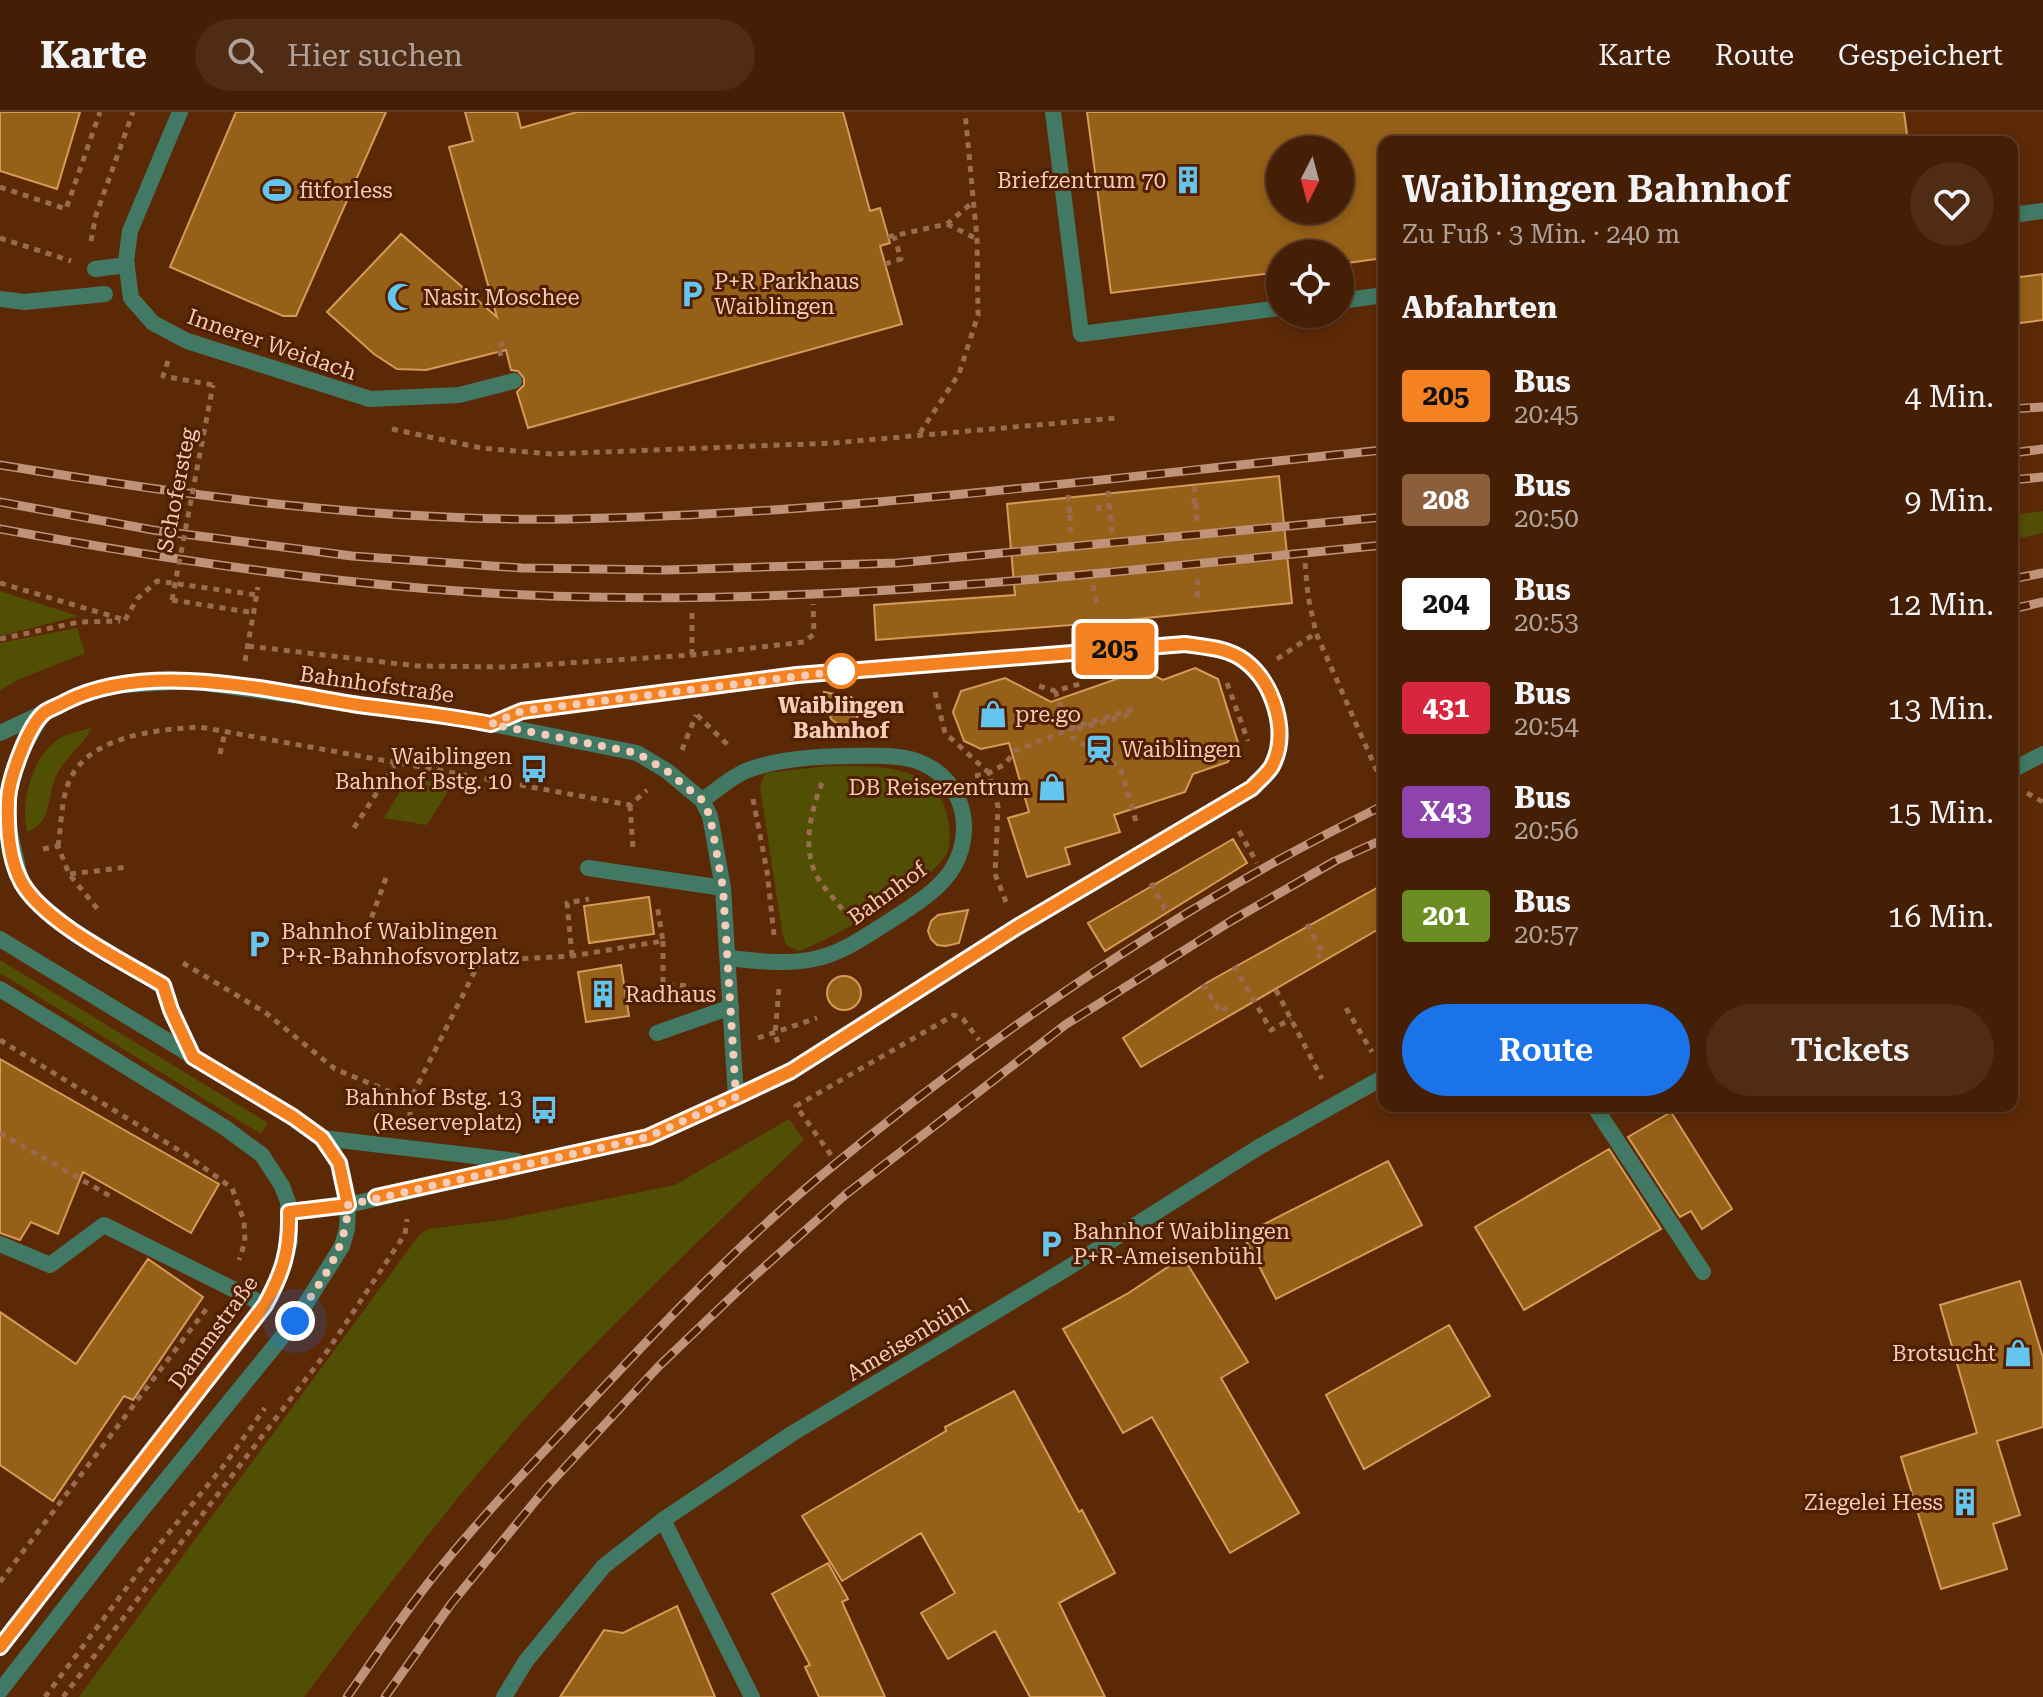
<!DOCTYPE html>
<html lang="de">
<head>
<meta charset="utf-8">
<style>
  body { margin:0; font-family:"Roboto Serif",serif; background:#4f2c13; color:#f1f3f6; height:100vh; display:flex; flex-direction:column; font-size:30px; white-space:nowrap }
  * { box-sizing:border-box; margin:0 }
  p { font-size:26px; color:#b0a29a }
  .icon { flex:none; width:44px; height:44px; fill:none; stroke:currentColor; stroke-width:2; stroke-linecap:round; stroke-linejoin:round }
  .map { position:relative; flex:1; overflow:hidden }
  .sheet { position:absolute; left:1378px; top:24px; width:640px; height:976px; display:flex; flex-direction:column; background:#451f05; border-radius:16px; box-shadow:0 4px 12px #0003,0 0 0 2px #5d3d27 }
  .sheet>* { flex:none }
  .badge { padding:0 16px; border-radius:6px; font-size:28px; line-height:52px }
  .needle { width:52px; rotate:186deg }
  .buttons { position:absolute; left:1266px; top:24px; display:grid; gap:16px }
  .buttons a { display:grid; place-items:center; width:88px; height:88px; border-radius:50%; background:#451f05; box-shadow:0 4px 12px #0003,0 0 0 2px #5d3d27; font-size:40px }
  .you { position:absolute; width:40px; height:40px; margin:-20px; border:6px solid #fff; border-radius:50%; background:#1a73e8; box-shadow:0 0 0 12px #1a73e833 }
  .map>.badge { position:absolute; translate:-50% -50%; box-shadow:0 0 0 4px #fff }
  h2 { padding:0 24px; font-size:30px; line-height:72px }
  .round { display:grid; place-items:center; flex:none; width:84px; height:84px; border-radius:42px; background:#4f2c13 }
  .summary { display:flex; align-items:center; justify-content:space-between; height:136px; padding:0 24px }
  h1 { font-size:38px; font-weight:600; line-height:60px }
  .action { display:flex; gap:16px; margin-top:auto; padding:16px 24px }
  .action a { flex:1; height:92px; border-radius:48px; background:#1a73e8; color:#fff; font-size:32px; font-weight:600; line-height:92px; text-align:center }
  .action a+a { background:#4f2c13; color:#f1f3f6 }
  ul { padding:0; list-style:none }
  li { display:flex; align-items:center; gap:24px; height:104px; padding:0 24px }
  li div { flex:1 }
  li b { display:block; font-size:30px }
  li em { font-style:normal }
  li .badge { min-width:88px; font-weight:700; text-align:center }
  header { display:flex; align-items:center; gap:48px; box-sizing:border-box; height:112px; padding:0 40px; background:#451f05; border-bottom:2px solid #5d3d27 }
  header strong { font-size:38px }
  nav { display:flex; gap:44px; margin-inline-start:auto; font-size:28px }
  .search { width:560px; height:72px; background:#4f2c13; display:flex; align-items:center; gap:20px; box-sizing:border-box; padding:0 28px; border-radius:44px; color:#b0a29a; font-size:30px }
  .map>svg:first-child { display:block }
</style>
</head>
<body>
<header>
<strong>Karte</strong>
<div class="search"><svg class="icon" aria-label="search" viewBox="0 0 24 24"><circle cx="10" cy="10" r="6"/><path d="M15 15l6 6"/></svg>Hier suchen</div>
<nav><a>Karte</a><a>Route</a><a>Gespeichert</a></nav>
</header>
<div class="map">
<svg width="2043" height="1585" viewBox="0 0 2043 1585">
  <rect width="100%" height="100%" fill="#5c2907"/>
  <path fill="#504f03" d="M2043 399V421L2012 428V403Z
    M0 479 78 504 0 524Z
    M77 516 85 541 17 568 0 579V531Z
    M91 616C86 631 65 645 57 662 45 686 55 708 27 720 20 690 32 644 60 626 68 621 81 619 91 616Z
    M829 654C871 655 930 649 946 699 949 710 952 730 947 741 932 771 831 828 799 839L786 833 782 819 760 675 765 661Z
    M409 665 452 673 427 713 384 706Z
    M0 848 268 1011 261 1022 0 861Z
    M789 1007 804 1028C716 1112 627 1196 544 1286 458 1380 381 1483 304 1585H79L420 1122 429 1117 502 1108 675 1073Z"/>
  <path fill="#956017" stroke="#d59b59" stroke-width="2" fill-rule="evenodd" d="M0 0H80L57 77 0 59Z
    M236 0H386L296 204H283L170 155Z
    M465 0H517L521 16 577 0H843L870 99 880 96 890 131 880 134 902 212 528 316 517 280 524 273V266L518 259 511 258 506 238 426 258 397 257 374 242 327 200 401 122 497 205 449 35 473 29Z
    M1087 0H1904L1908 30H1384V146L1340 152V142H1280V160L1111 181ZM1280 38H1340V98H1280Z
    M2043 162V208L2012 212V166Z
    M1279 364 1292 491 1098 511 876 528 874 493 1015 483 1007 392Z
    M1195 556 1218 567 1238 631 1228 650 1193 662 1185 680 1114 703 1120 720 1065 736 1070 752 1027 765 1008 706 1029 700 1009 631 981 637 964 629 953 600 961 579 1005 566 1051 590 1142 558 1163 568Z
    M824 580 851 585 861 594 851 623 831 607Z
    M1233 727 1247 751 1105 839 1088 811Z
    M1384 772V814L1141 955 1123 926 1208 870Z
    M649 785 654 822 589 831 584 794Z
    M968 798 959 831 946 834 937 833 931 827 928 819 931 809 938 803Z
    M621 853 629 904 586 910 578 860Z
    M827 881a17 17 0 1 1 34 0a17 17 0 1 1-34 0Z
    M0 947 219 1072 191 1121 83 1060 58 1122 31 1110 20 1128 0 1121Z
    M1671 1000 1732 1097 1702 1117 1691 1099 1680 1105 1628 1025Z
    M1609 1037 1661 1117 1524 1198 1475 1115Z
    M1388 1049 1422 1113 1276 1187 1243 1123Z
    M1183 1145 1248 1250 1221 1266 1299 1401 1230 1441 1152 1305 1123 1321 1063 1217 1127 1182Z
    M148 1147 203 1185 133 1288 124 1284 53 1389 0 1353V1200L76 1252Z
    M2020 1169 2043 1246V1315L1997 1329 2020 1403 1993 1412 2007 1457 1941 1477 1901 1345 1977 1321 1940 1193Z
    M1449 1213 1490 1284 1364 1357 1326 1283Z
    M1014 1279 1079 1400 1082 1398 1115 1461 1059 1491 1105 1585H1030L995 1519 948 1547 921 1501 955 1481 921 1421 842 1469 802 1404 946 1319 945 1315Z
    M828 1451 848 1487 842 1490 885 1585H819L805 1555 810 1553 772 1482Z
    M677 1494 715 1585H560L604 1518 623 1521Z"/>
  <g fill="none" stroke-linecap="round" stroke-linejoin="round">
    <path stroke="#9a6c4f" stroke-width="5" stroke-dasharray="6 6" stroke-linecap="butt" d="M0 75 66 97 100 0
      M947 112 977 127
      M888 125 947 112 973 90
      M0 126 71 149
      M91 129 96 103 133 0
      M885 152 901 147 894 124
      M501 244 498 234 504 231
      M168 249 163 264 213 273
      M392 317 481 336 551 342 833 331 1116 306
      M920 321 959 262 978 203 977 127 965 0
      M1108 379 1112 422
      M1068 383 1070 403H1072
      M1196 391 1197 414
      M1194 392 1195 371
      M1099 393V401
      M1070 403 1071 426
      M1305 451 1308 484 1316 521 1384 675
      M0 471 125 508
      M1093 473 1097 493
      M1197 485 1198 463
      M172 488 255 501
      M125 508 137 487 157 469 257 483
      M0 527 79 510 120 509
      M248 534 417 554 507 555 692 543 804 530 814 522 813 492
      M692 543V496
      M1277 547 1316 521
      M245 549 258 475
      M1227 571 1248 629
      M1039 574 1055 579 1083 571
      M1055 579 1072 625 1120 655 1137 713
      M935 580 945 621 989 661 998 695 995 762 1006 790
      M697 603 730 635
      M1077 617 1134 601
      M682 638 696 603
      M220 642 225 620
      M975 664 989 661 1005 652 1015 639 1080 613 1134 597
      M822 671C810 702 801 738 819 768 827 780 838 790 846 803
      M2027 681 2043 690
      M753 687 767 759 774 823
      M630 693 633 736
      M354 716 396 651
      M1239 719 1257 751
      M58 734C61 716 61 696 66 678 81 624 153 618 200 615L630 693 647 678
      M43 737 58 734 69 762 100 800
      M70 762 129 755
      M386 766 360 837 379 848 480 849
      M1151 771 1168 803
      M1307 812 1323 841 1317 845
      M663 829V872L688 874 690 883
      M572 844 567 791 589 787
      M183 851 266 901 335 957 410 988
      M1234 854 1271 918 1291 907
      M1203 872 1220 900 1227 896
      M779 877 775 922 779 934
      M1379 877 1384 885
      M1276 878 1322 967
      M1346 896 1372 940
      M758 926 817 906
      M0 928 185 1042 232 1076 244 1109 245 1130 239 1148
      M410 1006V988L480 849 572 844 663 829 657 793
      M0 1021 110 1084
      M831 1043 796 994 954 903 963 907 979 928
      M0 1470 207 1196
      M45 1585 158 1434 225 1352 265 1296
      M63 1585 328 1238 405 1122 407 1107"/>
    <path stroke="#417965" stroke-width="16" d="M1053 0 1081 222 1280 196
      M2012 103 2043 99
      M95 157 127 153
      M0 187 25 190 105 182
      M1340 189 1384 183
      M370 287 459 283 514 269
      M491 612 522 599 797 563 1185 532C1206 535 1227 536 1245 549 1273 570 1289 619 1273 652 1269 661 1258 669 1252 676L1017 815 791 959 736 985
      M2012 658 2043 642
      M702 688C716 679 732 664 748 658 776 647 820 644 850 644 872 644 896 642 917 649 968 667 979 730 943 769 927 786 905 799 885 812 863 826 840 842 814 847 786 853 757 849 729 846
      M588 756 723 776
      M657 921 731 895
      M1594 994 1703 1160
      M0 1132 50 1153 104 1113 265 1193
      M663 1408 752 1585"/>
    <path stroke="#417965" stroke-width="16" d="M180 0 130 119 126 149 131 186 153 211 187 229 370 287
      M43 601 18 645 9 681 7 708 21 769 33 787 74 819 163 873 171 898 193 945
      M0 621 77 585 109 574 190 569 477 609 637 641 667 659 702 688 710 704 723 776 736 985 648 1025 348 1093 289 1100
      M322 1026 517 1049
      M504 1585 526 1549 604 1454 663 1408 793 1321 1066 1157 1259 1035 1384 965"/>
    <path stroke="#417965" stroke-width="16" d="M0 827 293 1005 322 1026 339 1051 348 1093 347 1117 342 1134 295 1209 123 1421 0 1579
      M0 877 224 1015 262 1043 282 1074 288 1090 290 1130 276 1173 243 1224 159 1328 0 1535"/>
    <defs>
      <path id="rail" d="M2012 297 2043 295
        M2012 341 2043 337
        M0 353C188 384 379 410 570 407 842 402 1113 365 1384 338
        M2012 368 2043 365
        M0 390 153 418 352 444 522 456 665 458 897 451 1384 405
        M0 417C174 449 350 475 527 483 814 496 1099 461 1384 433
        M2012 467 2043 461
        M2012 497 2043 490
        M347 1585C371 1551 394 1516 419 1483 465 1422 523 1362 575 1306 652 1223 730 1140 817 1067 991 922 1180 793 1384 693
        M385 1585 451 1492 546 1376 658 1255 743 1174 845 1083 1065 913 1231 809 1335 749 1384 727"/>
    </defs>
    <use href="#rail" stroke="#bf937a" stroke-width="9"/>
    <use href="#rail" stroke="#501e00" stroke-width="6" stroke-dasharray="18" stroke-linecap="butt"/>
    <path stroke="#9a6c4f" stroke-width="5" stroke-dasharray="6 6" stroke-linecap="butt" d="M172 488 213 273"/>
  </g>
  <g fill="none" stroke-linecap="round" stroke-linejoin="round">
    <defs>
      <path id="line" d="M0 1535 265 1193C283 1160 290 1139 289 1100L348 1093 339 1051 322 1026 293 1005 193 945 171 898 163 873C123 849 45 811 22 771 9 748 7 714 8 688 9 667 28 613 45 600 51 596 60 593 67 589 150 548 271 579 359 593 403 599 447 603 491 612L522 599 797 563 1185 532C1206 535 1228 536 1245 549 1273 570 1289 619 1273 652 1269 661 1258 669 1252 676L1017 815 791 959 736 985 648 1025 376 1085"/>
    </defs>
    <use href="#line" stroke="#fff" stroke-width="18"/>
    <use href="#line" stroke="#f58220" stroke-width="12"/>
    <path stroke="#f4ccb7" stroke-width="8" stroke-dasharray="0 14.4" d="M295 1209C320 1169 346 1141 348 1093L648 1025 736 985 723 776 710 704 702 688 667 659 637 641 491 612 522 599 841 559"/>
  </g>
  <defs>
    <symbol id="building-bare" viewBox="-9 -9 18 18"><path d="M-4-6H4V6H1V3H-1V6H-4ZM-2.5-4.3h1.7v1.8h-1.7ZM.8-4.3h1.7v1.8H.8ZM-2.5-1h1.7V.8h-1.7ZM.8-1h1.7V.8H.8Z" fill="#64c5ee" stroke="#501e00" stroke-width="2.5" paint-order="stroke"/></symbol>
    <symbol id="stadium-bare" viewBox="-9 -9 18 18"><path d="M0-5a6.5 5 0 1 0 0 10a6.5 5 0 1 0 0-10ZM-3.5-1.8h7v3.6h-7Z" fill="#64c5ee" stroke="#501e00" stroke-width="2.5" paint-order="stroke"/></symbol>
    <symbol id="parking-bare" viewBox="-9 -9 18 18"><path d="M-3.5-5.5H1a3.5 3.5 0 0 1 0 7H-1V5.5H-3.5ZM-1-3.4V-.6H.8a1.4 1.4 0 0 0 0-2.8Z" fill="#64c5ee" stroke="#501e00" stroke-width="2.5" paint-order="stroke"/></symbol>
    <symbol id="mosque-bare" viewBox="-9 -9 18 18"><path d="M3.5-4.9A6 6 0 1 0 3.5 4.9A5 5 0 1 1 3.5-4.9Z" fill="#64c5ee" stroke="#501e00" stroke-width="2.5" paint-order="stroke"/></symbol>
    <symbol id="shop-bare" viewBox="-9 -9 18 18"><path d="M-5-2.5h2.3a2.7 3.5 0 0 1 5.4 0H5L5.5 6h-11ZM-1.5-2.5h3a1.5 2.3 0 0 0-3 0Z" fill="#64c5ee" stroke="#501e00" stroke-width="2.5" paint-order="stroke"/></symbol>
    <symbol id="station-bare" viewBox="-9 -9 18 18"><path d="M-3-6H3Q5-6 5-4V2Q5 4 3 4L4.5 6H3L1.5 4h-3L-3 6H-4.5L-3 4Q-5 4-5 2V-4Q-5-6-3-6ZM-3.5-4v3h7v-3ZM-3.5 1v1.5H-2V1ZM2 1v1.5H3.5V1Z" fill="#64c5ee" stroke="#501e00" stroke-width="2.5" paint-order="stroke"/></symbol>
    <symbol id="bus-bare" viewBox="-9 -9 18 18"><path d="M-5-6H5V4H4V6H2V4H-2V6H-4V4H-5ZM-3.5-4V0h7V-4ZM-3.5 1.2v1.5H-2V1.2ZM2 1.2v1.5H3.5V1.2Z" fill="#64c5ee" stroke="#501e00" stroke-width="2.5" paint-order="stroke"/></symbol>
  </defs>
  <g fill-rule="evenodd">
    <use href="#building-bare" x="1168" y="48" width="40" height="40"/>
    <use href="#stadium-bare" x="257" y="58" width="40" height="40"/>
    <use href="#parking-bare" x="672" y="162" width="40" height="40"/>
    <use href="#mosque-bare" x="381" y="165" width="40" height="40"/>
    <use href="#shop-bare" x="973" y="582" width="40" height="40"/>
    <use href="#station-bare" x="1079" y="617" width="40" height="40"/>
    <use href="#bus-bare" x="514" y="637" width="40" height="40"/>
    <use href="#shop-bare" x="1032" y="655" width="40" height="40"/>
    <use href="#parking-bare" x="239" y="812" width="40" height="40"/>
    <use href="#building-bare" x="583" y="862" width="40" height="40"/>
    <use href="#bus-bare" x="524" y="978" width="40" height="40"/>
    <use href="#parking-bare" x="1031" y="1112" width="40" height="40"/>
    <use href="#shop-bare" x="1998" y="1221" width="40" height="40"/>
    <use href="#building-bare" x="1945" y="1370" width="40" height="40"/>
  </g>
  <circle fill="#fff" stroke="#f58220" stroke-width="4" cx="841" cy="559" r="16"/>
  <g text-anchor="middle" stroke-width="6" stroke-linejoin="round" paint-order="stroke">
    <g font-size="22" fill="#f4ccb7" stroke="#501e00" text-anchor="start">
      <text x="1166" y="76" text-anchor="end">Briefzentrum 70</text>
      <text x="299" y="86">fitforless</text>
      <text x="714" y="177">P+R Parkhaus<tspan x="714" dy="25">Waiblingen</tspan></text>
      <text x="423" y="193">Nasir Moschee</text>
      <text x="1015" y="610">pre.go</text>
      <text x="1121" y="645">Waiblingen</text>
      <text x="512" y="652" text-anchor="end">Waiblingen<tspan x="512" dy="25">Bahnhof Bstg. 10</tspan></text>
      <text x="1030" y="683" text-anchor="end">DB Reisezentrum</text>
      <text x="281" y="827">Bahnhof Waiblingen<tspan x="281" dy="25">P+R-Bahnhofsvorplatz</tspan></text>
      <text x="625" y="890">Radhaus</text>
      <text x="522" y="993" text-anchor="end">Bahnhof Bstg. 13<tspan x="522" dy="25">(Reserveplatz)</tspan></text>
      <text x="1073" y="1127">Bahnhof Waiblingen<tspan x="1073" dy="25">P+R-Ameisenbühl</tspan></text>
      <text x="1996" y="1249" text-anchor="end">Brotsucht</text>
      <text x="1943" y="1398" text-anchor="end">Ziegelei Hess</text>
    </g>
    <g font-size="22" fill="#f4ccb7" stroke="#501e00">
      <text transform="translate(272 232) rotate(19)" y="8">Innerer Weidach</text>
      <text transform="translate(176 378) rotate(-79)" y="8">Schofersteg</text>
      <text transform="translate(377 572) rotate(8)" y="8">Bahnhofstraße</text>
      <text transform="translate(887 781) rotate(-36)" y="8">Bahnhof</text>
      <text transform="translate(213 1220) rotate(-54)" y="8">Dammstraße</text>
      <text transform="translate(908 1227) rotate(-31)" y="8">Ameisenbühl</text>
    </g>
    <g font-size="22" font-weight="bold" fill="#f4ccb7" stroke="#501e00">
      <text x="841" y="601">Waiblingen<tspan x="841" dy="25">Bahnhof</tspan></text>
    </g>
  </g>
</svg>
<div class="buttons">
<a><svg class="needle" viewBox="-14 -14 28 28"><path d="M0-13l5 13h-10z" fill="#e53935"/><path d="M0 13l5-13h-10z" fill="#b0a29a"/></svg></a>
<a><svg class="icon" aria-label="locate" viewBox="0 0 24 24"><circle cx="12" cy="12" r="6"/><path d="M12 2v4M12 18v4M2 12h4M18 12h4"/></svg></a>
</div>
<div class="you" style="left:295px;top:1209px"></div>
<b class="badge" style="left:1115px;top:537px;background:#f58220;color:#111">205</b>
<section class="sheet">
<div class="summary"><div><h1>Waiblingen Bahnhof</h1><p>Zu Fuß · 3 Min. · 240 m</p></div><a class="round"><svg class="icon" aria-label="heart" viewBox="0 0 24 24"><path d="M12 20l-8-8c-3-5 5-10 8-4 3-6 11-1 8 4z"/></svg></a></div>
<h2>Abfahrten</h2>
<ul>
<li><span class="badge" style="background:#f58220;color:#111">205</span><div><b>Bus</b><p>20:45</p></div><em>4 Min.</em></li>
<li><span class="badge" style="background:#8b5e3c;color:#fff">208</span><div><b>Bus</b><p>20:50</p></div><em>9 Min.</em></li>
<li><span class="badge" style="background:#fff;color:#111">204</span><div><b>Bus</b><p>20:53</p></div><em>12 Min.</em></li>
<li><span class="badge" style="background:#d7263d;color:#fff">431</span><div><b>Bus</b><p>20:54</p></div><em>13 Min.</em></li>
<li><span class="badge" style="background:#8e44ad;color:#fff">X43</span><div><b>Bus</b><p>20:56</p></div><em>15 Min.</em></li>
<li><span class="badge" style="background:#6b8e23;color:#fff">201</span><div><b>Bus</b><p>20:57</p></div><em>16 Min.</em></li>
</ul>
<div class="action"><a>Route</a><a>Tickets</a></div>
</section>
</div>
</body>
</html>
